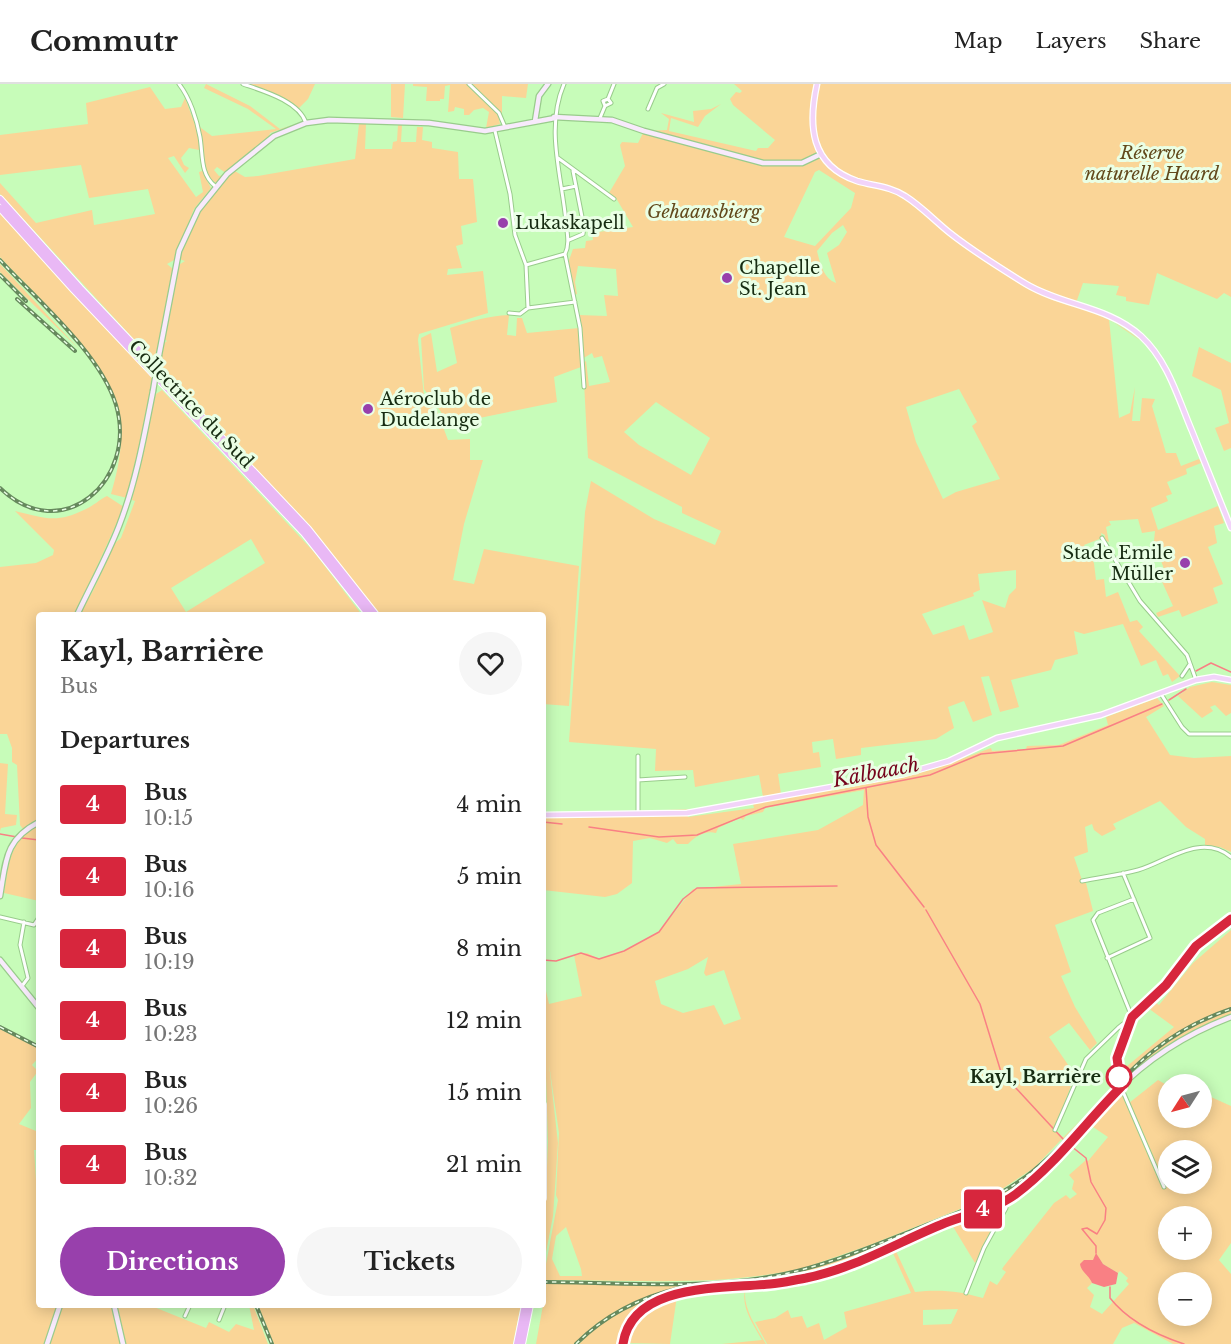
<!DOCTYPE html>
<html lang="en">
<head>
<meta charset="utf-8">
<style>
  body { margin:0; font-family:"Libre Baskerville",serif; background:#f6f6f6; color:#222; height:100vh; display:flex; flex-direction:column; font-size:22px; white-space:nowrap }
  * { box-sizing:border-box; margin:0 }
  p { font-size:20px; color:#767676 }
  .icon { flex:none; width:33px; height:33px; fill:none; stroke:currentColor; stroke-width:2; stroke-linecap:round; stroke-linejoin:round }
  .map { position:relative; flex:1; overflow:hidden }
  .panel { position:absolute; left:36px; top:528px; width:510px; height:696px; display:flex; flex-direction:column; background:#fff; border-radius:6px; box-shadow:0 3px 15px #0003 }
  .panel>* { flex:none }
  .badge { padding:0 12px; border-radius:4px; font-size:21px; line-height:39px }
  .needle { width:39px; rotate:234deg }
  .tools { position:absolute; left:1158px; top:990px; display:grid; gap:12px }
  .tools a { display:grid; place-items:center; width:54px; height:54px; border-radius:50%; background:#fff; box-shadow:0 3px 15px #0003; font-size:30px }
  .map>.badge { position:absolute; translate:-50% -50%; box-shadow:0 0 0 3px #fff }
  h2 { padding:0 24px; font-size:22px; line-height:54px }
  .round { display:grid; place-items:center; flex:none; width:63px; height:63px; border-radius:32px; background:#f6f6f6 }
  .head { display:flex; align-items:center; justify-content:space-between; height:102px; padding:0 24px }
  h1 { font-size:28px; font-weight:700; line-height:45px }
  .primary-button { display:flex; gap:12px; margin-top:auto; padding:12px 24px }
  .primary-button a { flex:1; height:69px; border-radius:36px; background:#9840ac; color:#fff; font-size:24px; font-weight:700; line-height:69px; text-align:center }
  .primary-button a+a { background:#f6f6f6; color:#222 }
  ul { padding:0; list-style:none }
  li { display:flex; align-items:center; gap:18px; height:72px; padding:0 24px }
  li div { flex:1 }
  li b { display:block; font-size:22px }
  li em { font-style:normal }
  li .badge { min-width:66px; font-weight:700; text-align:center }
  header { display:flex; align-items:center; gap:36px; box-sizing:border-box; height:84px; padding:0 30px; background:#fff; border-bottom:2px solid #e0e0e0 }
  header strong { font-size:28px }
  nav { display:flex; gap:33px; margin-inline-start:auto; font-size:21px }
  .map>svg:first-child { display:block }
</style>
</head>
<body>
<header>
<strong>Commutr</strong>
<nav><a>Map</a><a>Layers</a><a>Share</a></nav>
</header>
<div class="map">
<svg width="1231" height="1260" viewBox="0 0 1231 1260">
  <rect width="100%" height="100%" fill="#c7fcb9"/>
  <path fill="#fad597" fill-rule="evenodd" d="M206 0 250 22 280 45 302 38 270 49 269 53 226 89 217 83 214 86 219 92 224 91 216 99 208 93 199 66 189 64 181 74 184 81 189 84 185 89 174 72 168 74 196 113 203 108 199 88 202 87 201 77 204 91 211 104 194 125 174 176 167 180 173 185 158 270 152 275 4 114 0 110V99L36 139 92 126 94 141 155 130 148 105 89 114 81 81 0 91V51L88 40 86 19 150 3 165 25 181 23 185 14 196 43H198L195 34 201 44 212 52 276 45 248 25 204 4Z
    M248 0H315L308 15 298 25 272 10Z
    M391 0H405L403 34 391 33Z
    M413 0H468L498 30 500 40 486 44 489 28 483 24 474 26 469 31H464V25L455 23 454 27 448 28 450 1 445 2 444 15H440V17H426L427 3 413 2Z
    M470 0H528L526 14 502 12V31Z
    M734 0H1231V213L1224 209 1217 215 1157 189 1149 221 1126 217V213L1116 211 1119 202 1083 199 1075 222C1101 231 1120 239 1141 257L1109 235 1119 334 1130 329 1135 303 1132 337H1140L1142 314 1155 315 1152 322 1166 369H1176L1181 382 1199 375 1201 379 1186 385 1187 390 1167 398 1172 410 1166 412 1168 417 1151 424 1158 446 1218 422 1224 439 1214 442 1217 459 1208 463 1223 500 1213 504 1218 519 1182 533 1179 526 1158 533 1156 529 1173 522 1159 491 1164 485 1154 457 1155 447 1142 449 1138 435 1109 437 1111 441 1106 443 1109 458 1104 456 1105 451 1101 449 1102 454 1084 461 1094 479 1096 496 1104 495 1106 513 1118 508 1130 538 1137 536 1143 543 1139 547 1180 592 1172 598 1168 590 1163 592 1156 576 1141 582 1123 540 1084 550 1074 547 1078 570 1055 576 1051 586 1011 596 1019 623 1000 628 989 592 981 593 992 631 973 638 964 617 948 623 954 644 936 655 861 664V671L836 675 833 655 812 658 813 669 819 668 821 683 778 690 781 710 763 713 759 691 695 703 693 686 655 687 656 665 569 658 585 428 591 397 654 435 715 461 721 447 682 429V423L588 374 583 279 586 277 589 302 610 298 602 272 594 274 592 269 582 275 579 245 581 283 554 293 557 318 445 341 441 328 424 305 421 254 431 249 437 288 457 279 450 244C471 237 488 232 509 231L507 251 516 252 517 234H522L527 249 579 244 578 231 607 232 604 211 618 212 616 185 578 182 575 198 577 210 573 212 568 179 573 165 585 164 586 157 593 156 592 149 633 143 616 114 609 109 625 82 620 61 622 58 638 59 644 47 667 46 669 35 661 29 694 38 693 27 711 25 721 20 705 32 698 43 671 34 669 47 756 67 758 64H768L775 56 733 21 730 15 736 8 740 9 742 7ZM819 86 855 109 851 124 815 162 784 153 815 88ZM843 141 847 148 839 161 827 169 836 199C823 194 820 179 817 167L832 149ZM959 305 977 338 972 342 1000 395 956 408 943 415 916 358 906 323ZM656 318 710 354 691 391 639 361 624 348ZM1016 486V504L1009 511 1005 524 982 516 993 548 969 556 964 541 933 551 922 530 974 512 973 509 980 506 978 490Z
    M359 40H366L365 65H392L393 58 397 57 398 41H402L401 58H416L417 43H423L422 56 432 58V64L458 68 459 95H473L477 138 461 142 463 160 456 162 462 184 448 185 447 191 483 187 488 229 419 250 418 256 424 312 437 327 448 356 470 355V376H483L464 440 453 496 474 500 484 465 579 482 569 622 543 620V531H380L310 442 160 283 163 260 167 257 164 255 177 182 185 177 179 175 204 119 233 86 245 93 258 92 355 75Z
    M0 129 153 294 140 365 127 414 111 410C119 383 124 357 119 329 111 278 35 211 0 173Z
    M0 180 79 265 0 188Z
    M1199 263 1231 279V364L1224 367 1215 344 1229 339 1221 306 1192 292Z
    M162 306 314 468 362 531H82L81 527 93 507 115 459 121 454 135 417 132 416 152 324 156 310ZM251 455 265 479 186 528 171 504Z
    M107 412 124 423 75 531H39V737L23 745 20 741 17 681 12 678V664L7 650H0V483L36 479 53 471 54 466 15 427C45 434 56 440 86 425 93 422 99 416 107 412Z
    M1212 598 1231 601V629L1226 632 1215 621 1210 623 1213 627 1202 634 1178 612 1190 603Z
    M1157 614 1164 622 1146 633 1170 671 1194 674 1231 672V768L1220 763 1205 762V755L1186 743 1160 717 1113 740 1116 745 1102 752 1094 746 1092 740 1085 743 1088 768 1074 773 1083 799H1086L1093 827 1055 841 1071 888 1061 892 1075 923 1097 959 1090 966 1069 939 1049 953 1075 991 1055 1046 1064 1054 1081 1035 1034 1084 990 1113 870 1161 804 1184C718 1204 630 1195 543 1196L558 1116 556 1111 559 1049 549 980 558 1059 553 1132 543 1184 548 1058 543 894 549 920 582 912 574 871 587 869 599 875 624 867 659 848 693 805 741 800 733 760 818 746 863 721 864 706 765 724 763 728 746 732 743 736 740 734 718 744 716 749C706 746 695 752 688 760H677L673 755 667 759 650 754 633 757 632 799 617 810 605 813 543 806V734L563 732 564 729 698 725 687 729 688 733 754 724 753 720 882 695 883 698 934 685 991 664 992 667 1026 665 1027 662 1059 661 1108 641 1106 633ZM708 873 704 889 706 892 724 886 741 935 724 941 714 921 683 929 661 920 655 897 688 885ZM566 1143 581 1185 582 1192H560L552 1175 556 1152Z
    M0 679 8 680 5 730 17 731 16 741 1 744 0 747Z
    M39 741V817L4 809C9 778 9 757 39 741Z
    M1231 846V932L1198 944 1171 959 1122 997 1120 988 1174 943 1148 924 1155 918 1159 921 1193 879Z
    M0 945 39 964V973L32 981 38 987 30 998 31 1024 19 1040 36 1047 39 1066H34L36 1096 39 1097V1221H149L206 1244 209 1238 229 1248 236 1240 254 1246 249 1221H253L268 1260H0Z
    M1170 994 1182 1000H1168V1034H1202V1009L1231 1022V1159L1219 1176 1231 1190V1260H1173L1134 1239 1122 1244 1113 1260H767L755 1238 775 1234 788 1226 791 1234 802 1232 807 1244 819 1239 824 1256 847 1243 844 1228 911 1209 892 1167 895 1165 915 1208C939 1205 960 1207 983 1214L990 1197 997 1201 1006 1188 1002 1185 1004 1182 1054 1119 1066 1111 1070 1115 1077 1110 1072 1105 1074 1097 1069 1091 1086 1076 1088 1077 1108 1053 1090 1041 1118 1010 1123 1011 1129 1019 1158 996 1165 1000ZM1168 1066H1202V1100H1168ZM1168 1132H1202V1166H1168ZM1096 1170 1103 1180 1118 1189 1120 1187 1128 1194 1126 1197 1129 1200 1102 1230 1090 1223 1094 1211 1087 1204 1092 1199 1090 1193ZM1168 1198H1202V1232H1168ZM958 1225 951 1240 923 1241V1226Z
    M1117 1001 1069 1060 1010 1114 859 1178 857 1174 833 1182 834 1185C811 1190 789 1196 765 1199 720 1204 627 1198 621 1260H579C642 1197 698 1209 776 1193 820 1185 861 1168 902 1152 949 1134 996 1119 1036 1086 1066 1062 1091 1029 1117 1001Z
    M1002 1123 1004 1124 975 1179 952 1141Z
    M548 1199 688 1200V1201C643 1211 607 1229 574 1260H536L543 1221V1202Z
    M746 1204C741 1221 756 1243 766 1260H722L762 1256C754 1241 741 1224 745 1206L742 1205 677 1212 670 1260 625 1259C635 1230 655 1217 685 1209Z
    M258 1221H521L513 1260H274Z"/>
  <path fill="#f98084" d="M1096 1169 1103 1180 1118 1189 1116 1200 1104 1203 1092 1199C1089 1191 1081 1188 1080 1180L1084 1176H1093Z"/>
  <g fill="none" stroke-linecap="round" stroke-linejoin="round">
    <path stroke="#f98084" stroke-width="1.5" d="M1196 587 1211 579 1231 588
      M1169 616 1186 605
      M866 704 868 733 876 761 924 823
      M543 738 562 740
      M589 743 659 753 697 751 766 723 930 691 981 670 1063 662 1162 620
      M0 750 17 753
      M22 754 39 756
      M926 826 980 920 1001 988 1063 1055
      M543 876 556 877 581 869 599 875 624 867 659 848 683 815 697 804 837 802
      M1071 1062 1086 1074 1091 1098 1106 1124 1105 1136 1097 1150 1087 1144 1082 1145 1096 1162V1169
      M1110 1203V1214C1128 1237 1157 1251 1184 1260"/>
    <defs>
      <path id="street" d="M179 0C190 14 197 36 200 53 203 71 200 90 215 102
        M243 0C263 7 299 17 306 39
        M469 0 499 29 505 43
        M564 0C545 44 562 93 566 138 567 149 570 160 565 170L580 244 584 303
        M608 15 611 19 605 22 603 17 608 15 614 0
        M648 25 657 4 664 0
        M600 34 605 22
        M495 47 510 110 515 151 526 181 528 224
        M558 74 614 115
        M562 105 576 102
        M569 156 583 150 584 143 573 87
        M526 181 565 170
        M509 229 520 230 528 224 575 218
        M1102 454 1140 517 1187 571 1196 596
        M1182 592 1190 580
        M1161 610 1182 643 1189 650H1231
        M638 696 685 693
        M638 730V672
        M1082 797C1101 793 1121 791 1138 786 1166 778 1201 748 1231 773
        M0 833 34 841 38 835
        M1107 874 1150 854 1123 789
        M22 902 28 894 20 861 24 838
        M1132 933 1093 836 1098 829 1134 815
        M1121 1003 1164 1103
        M1055 1046 1086 975 1118 944 1123 940 1127 942
        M966 1209 984 1164 1006 1124 1005 1117
        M185 1232 190 1221
        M219 1236 225 1221"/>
      <path id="secondary" d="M554 33 612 36 644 47 763 79H802L821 70
        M535 37 539 12 548 0
        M159 271 179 167 198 126 227 90 274 52 306 39 329 36 429 39 485 47 555 34
        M77 531C91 501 107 473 119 442 136 398 144 353 153 307
        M0 812C6 778 4 756 39 738
        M0 876 39 924
        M1121 1003 1117 974 1132 933 1166 901 1196 862 1231 835
        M114 1221 123 1260
        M47 1260 60 1221
        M623 1260C632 1194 732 1207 779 1199 812 1193 843 1184 875 1172 899 1162 921 1149 945 1139 968 1130 996 1125 1016 1110 1054 1082 1082 1043 1114 1009 1148 974 1186 950 1231 933"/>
      <path id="primary" d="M817 0C808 41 810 81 857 97 873 102 890 102 905 112 921 122 935 137 950 149 974 168 1000 184 1026 200 1063 222 1108 222 1141 252 1168 277 1178 314 1192 347 1205 379 1218 412 1231 444
        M543 731 687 729 904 690 949 677 997 654 1101 631 1196 596 1214 593 1231 596"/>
      <path id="highway" d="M0 115 80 204 308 445 376 531
        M0 124 74 206 304 449 369 531
        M543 1021V1114
        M517 1260 525 1221
        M522 1260 530 1221"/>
    </defs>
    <use href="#street" stroke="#99cc8c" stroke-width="5"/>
    <use href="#secondary" stroke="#99cc8c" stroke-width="7"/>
    <use href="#primary" stroke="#fff" stroke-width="7"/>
    <use href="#highway" stroke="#fff" stroke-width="8"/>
    <use href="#street" stroke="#fff" stroke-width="3"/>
    <use href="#secondary" stroke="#f8eafc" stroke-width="4.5"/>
    <use href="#primary" stroke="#f2d4f9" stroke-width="4.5"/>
    <use href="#highway" stroke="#e9b8f5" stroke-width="6"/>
    <defs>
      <path id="rail" d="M0 176C37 216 100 269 116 321 138 396 62 464 0 404
        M0 191 26 217
        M17 215 75 267
        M0 943 39 963
        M543 1198C619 1198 699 1206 774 1192 823 1183 870 1163 916 1145 957 1129 999 1115 1033 1087 1108 1025 1130 959 1231 925
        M256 1221 272 1260
        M576 1260C605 1231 641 1213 680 1204"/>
    </defs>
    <use href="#rail" stroke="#66895d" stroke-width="4"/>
    <use href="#rail" stroke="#eaffe5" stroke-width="1.5" stroke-dasharray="4.5" stroke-linecap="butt"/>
    <defs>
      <path id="secondary-bridge" d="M153 307 159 271"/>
    </defs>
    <use href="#secondary-bridge" stroke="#99cc8c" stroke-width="7" stroke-linecap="butt"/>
    <use href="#secondary-bridge" stroke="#f8eafc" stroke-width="4.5"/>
  </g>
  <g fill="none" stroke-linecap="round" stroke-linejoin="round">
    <defs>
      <path id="line" d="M623 1260C632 1198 724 1205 770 1200 782 1199 794 1196 806 1194 856 1184 898 1158 945 1139 968 1130 996 1125 1016 1110 1056 1080 1086 1038 1121 1003L1117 974 1132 933 1166 901 1196 862 1231 835"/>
    </defs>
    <use href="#line" stroke="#fff" stroke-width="14"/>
    <use href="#line" stroke="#d7263d" stroke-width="9"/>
  </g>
  <g fill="#9840ac" stroke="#eaffe5" stroke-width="2">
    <circle cx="503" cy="139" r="6"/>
    <circle cx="727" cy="194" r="6"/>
    <circle cx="368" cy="325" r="6"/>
    <circle cx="1185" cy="479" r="6"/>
  </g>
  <circle fill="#fff" stroke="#d7263d" stroke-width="3" cx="1119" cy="993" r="12"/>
  <g text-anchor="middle" stroke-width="6" stroke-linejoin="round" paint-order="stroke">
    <g font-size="18" font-style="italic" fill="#62491b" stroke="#eaffe5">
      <text x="1152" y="75">Réserve<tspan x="1152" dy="21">naturelle Haard</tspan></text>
      <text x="704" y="134">Gehaansbierg</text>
    </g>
    <g font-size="18" fill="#172c12" stroke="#eaffe5" text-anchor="start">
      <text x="515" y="145">Lukaskapell</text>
      <text x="739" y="190">Chapelle<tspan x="739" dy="21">St. Jean</tspan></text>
      <text x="380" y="321">Aéroclub de<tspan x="380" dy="21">Dudelange</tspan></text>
      <text x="1173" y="475" text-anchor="end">Stade Emile<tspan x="1173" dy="21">Müller</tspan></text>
    </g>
    <g font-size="18" fill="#172c12" stroke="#eaffe5">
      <text transform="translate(191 320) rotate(46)" y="6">Collectrice du Sud</text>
    </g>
    <g font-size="18" font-weight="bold" fill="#172c12" stroke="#eaffe5" text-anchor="end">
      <text x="1101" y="999">Kayl, Barrière</text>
    </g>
    <g font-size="20" font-style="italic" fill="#75031c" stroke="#eaffe5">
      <text transform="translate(876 688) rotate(-11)" y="7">Kälbaach</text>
    </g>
  </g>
</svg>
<div class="tools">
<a><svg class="needle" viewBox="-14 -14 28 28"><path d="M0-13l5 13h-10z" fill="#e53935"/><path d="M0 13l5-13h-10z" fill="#767676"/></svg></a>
<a><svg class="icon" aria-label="layers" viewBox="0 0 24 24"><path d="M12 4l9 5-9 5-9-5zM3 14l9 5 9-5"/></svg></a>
<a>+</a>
<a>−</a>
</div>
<b class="badge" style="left:983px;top:1125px;background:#d7263d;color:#fff">4</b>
<section class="panel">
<div class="head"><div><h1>Kayl, Barrière</h1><p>Bus</p></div><a class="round"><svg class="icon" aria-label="heart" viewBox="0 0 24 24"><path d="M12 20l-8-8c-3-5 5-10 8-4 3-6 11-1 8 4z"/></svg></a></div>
<h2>Departures</h2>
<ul>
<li><span class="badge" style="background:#d7263d;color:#fff">4</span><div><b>Bus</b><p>10:15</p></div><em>4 min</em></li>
<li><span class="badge" style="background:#d7263d;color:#fff">4</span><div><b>Bus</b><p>10:16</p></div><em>5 min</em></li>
<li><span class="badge" style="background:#d7263d;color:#fff">4</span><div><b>Bus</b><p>10:19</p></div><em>8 min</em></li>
<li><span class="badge" style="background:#d7263d;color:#fff">4</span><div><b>Bus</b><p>10:23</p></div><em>12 min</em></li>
<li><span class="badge" style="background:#d7263d;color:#fff">4</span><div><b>Bus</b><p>10:26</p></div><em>15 min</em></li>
<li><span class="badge" style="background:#d7263d;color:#fff">4</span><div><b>Bus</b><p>10:32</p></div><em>21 min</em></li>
</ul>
<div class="primary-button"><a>Directions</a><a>Tickets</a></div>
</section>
</div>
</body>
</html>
